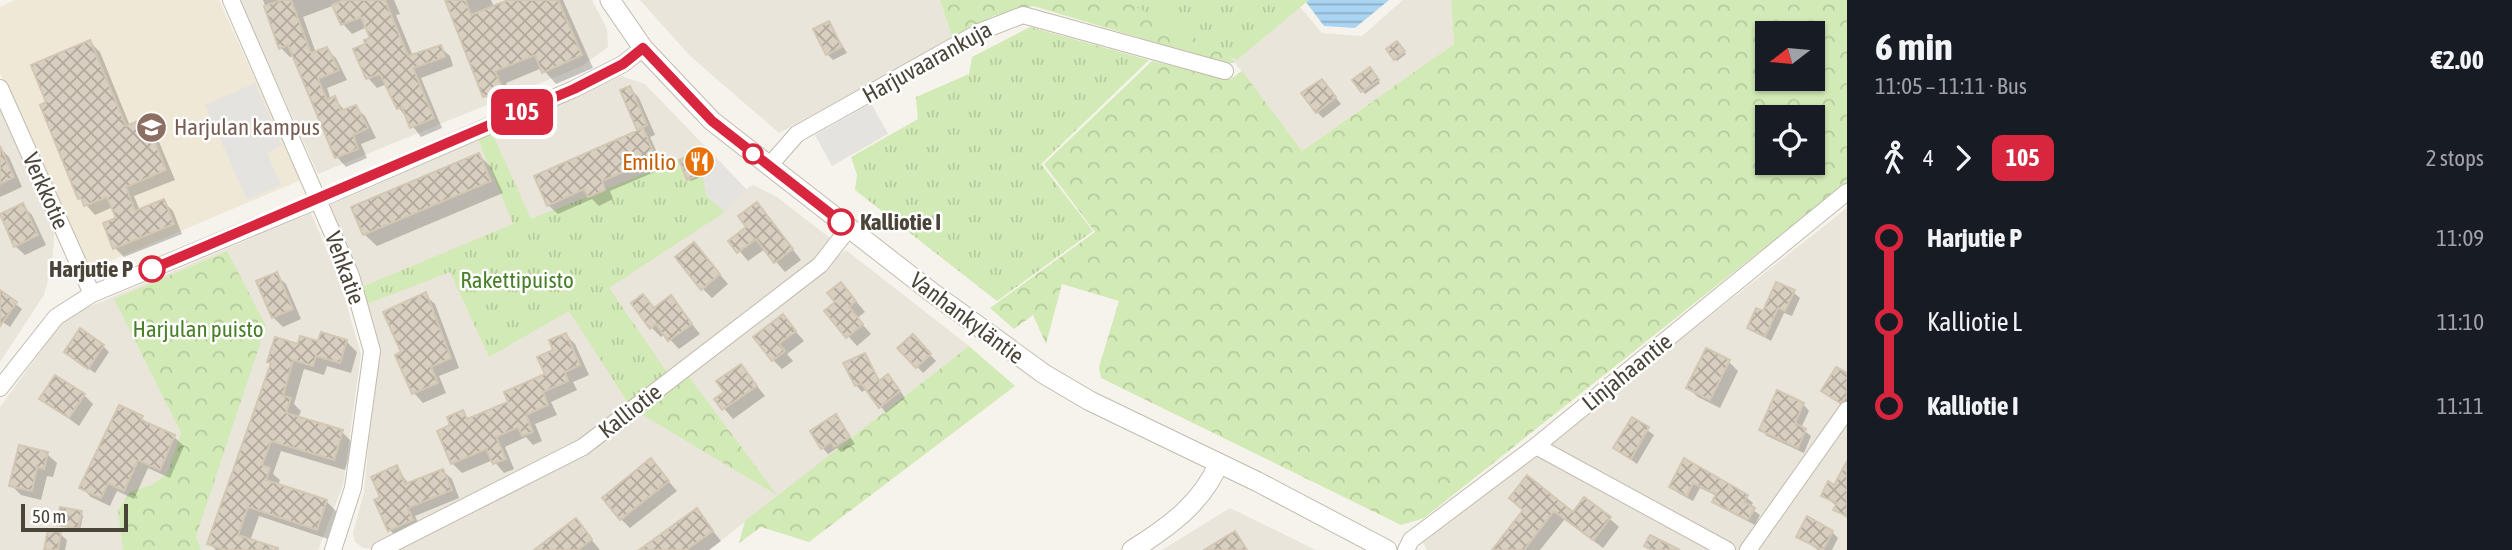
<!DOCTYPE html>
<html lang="en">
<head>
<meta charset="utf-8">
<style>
  body { margin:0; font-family:"Asap Condensed",sans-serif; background:#242831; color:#f1f3f6; height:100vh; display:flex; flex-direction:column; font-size:26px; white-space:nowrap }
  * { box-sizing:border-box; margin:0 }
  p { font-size:23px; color:#9ea1a6 }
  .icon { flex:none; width:38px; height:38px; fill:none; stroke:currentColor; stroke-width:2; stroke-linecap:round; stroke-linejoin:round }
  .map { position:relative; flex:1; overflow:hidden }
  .sheet { display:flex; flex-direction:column; background:#171b24; width:665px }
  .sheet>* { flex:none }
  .badge { padding:0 14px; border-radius:10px; font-size:24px; line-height:46px }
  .needle { width:46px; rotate:254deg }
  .fabs { position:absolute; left:1755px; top:21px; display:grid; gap:14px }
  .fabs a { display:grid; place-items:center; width:70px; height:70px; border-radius:0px; background:#171b24; box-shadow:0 2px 5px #0004; font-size:35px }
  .scale { position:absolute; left:21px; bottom:18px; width:107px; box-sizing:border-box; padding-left:7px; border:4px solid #4b4439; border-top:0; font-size:19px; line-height:24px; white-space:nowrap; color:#4b4439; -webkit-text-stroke:5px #fff; paint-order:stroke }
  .map>.badge { position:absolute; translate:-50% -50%; box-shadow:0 0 0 4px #fff }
  .legs { display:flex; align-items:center; gap:10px; height:77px; padding:0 28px; font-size:23px }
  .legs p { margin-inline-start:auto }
  .summary { display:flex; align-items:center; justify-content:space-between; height:119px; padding:0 28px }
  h1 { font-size:38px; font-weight:700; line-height:52px }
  ul { padding:0 28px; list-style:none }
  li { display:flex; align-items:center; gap:24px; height:84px; font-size:26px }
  li i { display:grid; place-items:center; width:10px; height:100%; margin:0 9px; background:currentColor }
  li i::after { content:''; width:18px; height:18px; margin:-9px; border:5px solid; border-radius:50%; background:#171b24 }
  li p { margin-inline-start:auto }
  li:first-child i { background:linear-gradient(#0000 50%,currentColor 0) }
  li:last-child i { background:linear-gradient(currentColor 50%,#0000 0) }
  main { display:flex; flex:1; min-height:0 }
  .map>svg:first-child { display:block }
</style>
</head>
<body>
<main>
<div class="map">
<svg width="1847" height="550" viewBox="0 0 1847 550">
  <defs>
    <pattern id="forest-crowns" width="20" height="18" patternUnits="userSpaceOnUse" patternTransform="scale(1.75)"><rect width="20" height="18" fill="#d2eab5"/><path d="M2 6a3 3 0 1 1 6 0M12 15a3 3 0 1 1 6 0" fill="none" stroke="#b6ca9c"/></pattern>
    <pattern id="park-tufts" width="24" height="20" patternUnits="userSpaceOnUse" patternTransform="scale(1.75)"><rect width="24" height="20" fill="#d2eab5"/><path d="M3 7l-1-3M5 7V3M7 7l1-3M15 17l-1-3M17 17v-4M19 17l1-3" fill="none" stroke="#b6ca9c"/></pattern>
    <pattern id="water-rules" width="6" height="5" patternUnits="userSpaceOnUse" patternTransform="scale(1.75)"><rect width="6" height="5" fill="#a9d4f2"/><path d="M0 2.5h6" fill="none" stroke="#8caec5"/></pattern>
    <pattern id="building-cross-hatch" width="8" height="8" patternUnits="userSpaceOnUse" patternTransform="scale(1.75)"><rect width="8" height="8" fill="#d8cfc1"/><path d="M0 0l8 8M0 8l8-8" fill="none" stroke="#b1aa9e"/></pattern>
  </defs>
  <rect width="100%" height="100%" fill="#f6f3ec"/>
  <path fill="#eae5da" d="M240 0H592L607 29 608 47 582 66 318 174Z
    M640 0H940L953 39 779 133 689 55Z
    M1403 0H1451L1454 44 1302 151 1226 51 1295 1 1322 33 1362 36Z
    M621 76 645 84 746 189 753 185 777 197 830 238 825 250 817 263 581 443 374 549 363 548 355 542 353 533 364 492 377 349 326 207Z
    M0 105 55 225 52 265 44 295 0 362Z
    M1847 208V550H1427L1423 542Z
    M311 213 339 279 361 354 343 485 318 550H0V407L61 323 79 311Z
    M846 250 969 346 709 550H391L586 450Z
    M1230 508 1316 550H1162Z"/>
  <path fill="#efe8d6" d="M14 0H219L301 180 89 270 0 73V7Z"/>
  <path fill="url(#forest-crowns)" fill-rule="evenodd" d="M940 0H1296L1226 51 1235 63H1224L1033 6 993 16 953 39Z
    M1451 0H1847V182L1424 518 1401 525 1101 378 1099 367 1119 301 1062 284 1046 344 1033 315 1014 329 990 308 1095 232 1044 164 1152 61 1231 79 1242 71 1302 151 1454 44ZM1768 33H1813V79H1768ZM1768 117H1813V163H1768Z
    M227 251 266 326 196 536 201 550H123L118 510 131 491 152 485 167 474 181 433 114 299Z
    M969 346 1015 386 809 542 761 527 739 543 745 521Z
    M686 373 777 495 636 411Z"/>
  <path fill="url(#park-tufts)" d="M1123 0H1309L1237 60Z
    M1030 27 1149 60 1041 164 1093 231 997 301 855 190 857 175 851 157 918 119 916 97 969 74 972 57Z
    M492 133 531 219 679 160 687 179 702 173 707 196 725 212 609 288 669 375 630 406 569 311 489 357 450 272 364 305 359 288 513 224 478 139Z"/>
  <path fill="#e5e3e0" d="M255 83 282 145 267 153 281 185 247 200 205 105Z
    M871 103 888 134 832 166 815 135Z
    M707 148 746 189 725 212 707 196 702 173 707 171 699 151Z"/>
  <path fill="url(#water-rules)" d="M1309 0H1389L1355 28 1324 26 1306 2Z"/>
  <path fill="#0003" d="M263 0H394L400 14 396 15 413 56 440 47 450 56 453 66 421 78 442 128 421 137 399 108 387 84 377 88 368 78V45L372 39 367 27 352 34 343 24 335 5 303 17 316 53 326 49 336 58 347 80 327 88 331 100 335 99 345 111 355 107 365 116 376 138 361 144 367 158 346 167 337 157 294 56 290 57 281 48Z
    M447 0H491L494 7 512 0H563L593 68 556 84 542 68 506 83 514 102 497 108 485 96Z
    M829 23 847 53 833 60 827 54Z
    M90 42 100 52 130 126 145 121 154 130 175 180 134 196 140 211 163 201 173 211 182 234 124 257 115 248 118 219 113 207 95 215 80 198 48 103Z
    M1397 43 1406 54 1397 61 1388 50Z
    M1372 72 1380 83 1365 94 1355 81Z
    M630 88 639 98 655 135 650 137 664 168 610 191 613 199 599 206 592 199 558 214 548 205 641 131Z
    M1328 88 1341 104 1323 118 1317 112Z
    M0 148 9 157 22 187 0 197Z
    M699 153 709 174 691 181 689 179Z
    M479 155 491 167 503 193 377 246 364 234Z
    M757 204 801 260 785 272 765 249 748 261 731 241 749 228Z
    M23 206 32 215 46 245 25 255 15 246 1 216Z
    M694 244 728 284 712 298 702 288Z
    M276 275 286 284 301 319 283 327 273 317Z
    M0 292 22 309 10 327 0 320Z
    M1793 292 1800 298 1792 316 1784 313 1771 341 1749 328 1764 313Z
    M850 294 865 312 857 318 871 334 857 346 826 311Z
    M425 295 435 304 459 368 439 376 446 393 423 403 414 393 397 356 403 353Z
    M643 296 655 309 671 298 700 334 679 349 665 334 661 337 652 328Z
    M783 317 804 341 787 354 793 361 782 369 773 360Z
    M566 335 575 344 589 375 573 382 577 390 551 402 557 415 535 424 542 441 533 445 526 437 505 447 514 469 504 473 493 460 462 473 452 463 453 426 462 412 470 420 510 403 547 375 555 351Z
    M913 337 936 361 923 373 900 348Z
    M346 341 357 352 351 373 327 366 324 375 304 369 294 404 301 411 298 418 342 432 353 443 345 470 281 451 273 474 280 480 278 485 326 501 337 512 328 539 259 516 250 541 266 550H216L209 543 273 365 269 362 299 346Z
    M103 346 109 352 95 373 66 352Z
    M864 355 881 382H894L905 398 886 413 867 389 862 392 856 385 845 364Z
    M1729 362 1738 371 1720 408 1698 397 1688 388Z
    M741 366 765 396 733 419 716 399 726 392Z
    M1847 375V408L1823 391Z
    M84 395 93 404 79 426 42 399Z
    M1803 404 1809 411 1801 428 1811 436 1804 453 1767 436 1761 430Z
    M120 407 174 437 184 446 170 478 148 468 134 499 117 491 110 506 91 497 82 488Z
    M836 417 855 444 841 452 837 448 828 454 822 447Z
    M1632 419 1654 435 1637 464 1615 448Z
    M47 454 57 463 53 477 47 476 41 500 21 495 11 485Z
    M651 461 677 491 630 528 621 519Z
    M1685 461 1746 497 1753 503 1750 508 1760 515 1755 525 1720 507 1714 501 1717 496 1700 488 1693 501 1678 493 1672 487Z
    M1847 465V518L1836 510 1837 506 1823 496 1835 487Z
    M397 467 409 485 443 471 452 479 459 498 415 516 421 529 398 539 390 530 377 501 382 498Z
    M1511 498 1574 514 1609 518 1619 527 1603 548 1565 519 1540 550H1494L1525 511Z
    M697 511 721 541 709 550H645Z
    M81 513 83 516 80 530 58 524Z
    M576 521 600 550H537Z
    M1832 532 1838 538 1832 550H1818L1798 536Z
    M60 534 67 540 65 550H46Z"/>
  <path fill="url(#building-cross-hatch)" stroke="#d3c7b4" stroke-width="2" d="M281 0H291L311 53 327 47 339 70 318 79 327 100 335 96 341 111 356 105 368 128 353 135 358 149 335 158 288 45 279 49 264 6Z
    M344 0H385L408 56 441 45 445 57 413 68 434 118 410 128 402 107 397 109 380 74 366 79 353 49 365 44 364 40 370 38 361 17 341 25 332 5Z
    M445 0H465L471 15 508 0H558L582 55 542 73 535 55 495 71 503 90 483 97Z
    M829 21 842 47 826 55 813 29Z
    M90 40 126 126 145 118 166 170 126 187 135 211 164 199 174 224 113 249 103 223 116 218 107 197 84 206 81 198 78 199 40 105 46 102 31 65Z
    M1397 41 1405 51 1394 60 1386 49Z
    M1370 67 1379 80 1361 92 1352 80Z
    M1322 79 1336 97 1316 113 1301 93Z
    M630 86 647 125 637 130 620 90Z
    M643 128 656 158 602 181 605 190 588 197 584 189 547 206 534 176Z
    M0 146 14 177 0 184Z
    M699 151 707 171 687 180 679 160Z
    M479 153 491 181 363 235 351 207Z
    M757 202 793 249 774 263 756 239 737 253 728 241 746 227 738 216Z
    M23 203 38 235 14 247 0 214Z
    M694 242 720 274 701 290 675 257Z
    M277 272 293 309 272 318 256 281Z
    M841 282 856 301 849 307 863 324 846 338 824 311 835 302 827 293Z
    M1776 282 1795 290 1785 311 1778 308 1765 337 1747 328 1756 308 1763 311Z
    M0 290 17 302 0 326Z
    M426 292 451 358 431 367 438 383 412 394 395 355 401 352 383 312Z
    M643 294 654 308 671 295 692 324 668 341 656 324 650 329 631 303Z
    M783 314 796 331 779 344 785 351 772 361 753 337Z
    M80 328 104 345 88 369 64 352Z
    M321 332 347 340 340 363 316 356 313 366 293 360 283 396 291 398 286 413 343 430 334 460 271 441 262 465 270 468 266 480 327 500 317 530 248 507 238 535 278 548V550H226L207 544 271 363 267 362 275 337 298 344 300 336 318 341Z
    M566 333 580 365 565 372 568 381 543 392 548 405 526 415 533 432 522 436 518 427 496 437 506 459 493 464 486 449 451 464 437 431 450 425 447 417 463 410 467 419 508 402 504 392 545 374 537 357 553 350 549 340Z
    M913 334 931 354 916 368 897 348Z
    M1706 348 1730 360 1710 400 1686 388Z
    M865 353 879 381 888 374 900 391 879 408 861 383 855 386 843 363Z
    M741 364 757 386 722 410 714 399 724 392 716 381Z
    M1836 367 1847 373V397L1840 403 1821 391Z
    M55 375 85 394 69 418 39 399Z
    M1777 390 1804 403 1795 423 1806 429 1798 448 1759 430Z
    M119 405 143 416 141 420 175 435 160 470 138 460 124 491 108 483 101 498 79 488Z
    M836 414 850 437 834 447 831 442 821 449 810 431Z
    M1632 417 1649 427 1631 459 1613 448Z
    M19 445 48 452 44 469 37 467 32 491 9 486Z
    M651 458 669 481 620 520 602 498Z
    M1684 458 1748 495 1744 502 1755 508 1748 520 1712 502 1716 494 1693 483 1687 496 1669 487Z
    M1847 461V516L1833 510 1837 503 1821 496 1828 481 1834 485Z
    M397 465 405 484 443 469 452 490 408 508 413 520 388 531 374 500 380 497 371 477Z
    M1527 475 1573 512 1584 497 1611 517 1593 540 1554 511 1524 550H1492L1523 510 1509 498Z
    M60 507 82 511 78 529 57 525Z
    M697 508 713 531 686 550H639Z
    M1807 516 1833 531 1823 550 1796 537Z
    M576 518 592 539 578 550H534Z
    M48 530 61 532 58 550H44Z
    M1235 531 1247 550H1204Z
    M1650 535 1680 550H1652L1644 546Z"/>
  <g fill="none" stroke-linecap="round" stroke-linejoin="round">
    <defs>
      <path id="minor" d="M231 0 351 276 372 351 353 488 333 550
        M0 88 92 294
        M769 166 797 134 979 32 1023 15 1225 71
        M0 388 56 317 92 294 311 203 574 89 623 64 643 48
        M1536 446 1727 550
        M380 550 583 447 820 265 849 228
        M1406 550 1411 540 1536 446 1847 192
        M1748 550 1847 410"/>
      <path id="tertiary" d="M610 0 643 48 712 121 930 291 1044 374 1090 401 1258 482 1387 550
        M1132 550C1169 527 1202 503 1219 463"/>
    </defs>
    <use href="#minor" stroke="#c2bbae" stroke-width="18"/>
    <use href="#tertiary" stroke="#c2bbae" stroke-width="21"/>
    <use href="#minor" stroke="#fff" stroke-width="16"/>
    <use href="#tertiary" stroke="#fff" stroke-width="19"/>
  </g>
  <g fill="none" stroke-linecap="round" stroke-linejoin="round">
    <defs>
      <path id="line-1" d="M152 269 574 89 623 64 643 48 712 121 841 222"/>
    </defs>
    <use href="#line-1" stroke="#fff" stroke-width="16"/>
    <use href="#line-1" stroke="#d7263d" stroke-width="10"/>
  </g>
  <defs>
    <symbol id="school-disc" viewBox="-11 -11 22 22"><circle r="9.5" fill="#8d6e63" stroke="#fff"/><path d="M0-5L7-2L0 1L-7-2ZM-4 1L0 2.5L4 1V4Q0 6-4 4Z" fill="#fff"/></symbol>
    <symbol id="restaurant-disc" viewBox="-11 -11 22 22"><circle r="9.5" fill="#e8710a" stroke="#fff"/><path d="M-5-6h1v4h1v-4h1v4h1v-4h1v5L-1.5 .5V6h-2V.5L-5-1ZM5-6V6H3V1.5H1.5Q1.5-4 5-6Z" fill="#fff"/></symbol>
  </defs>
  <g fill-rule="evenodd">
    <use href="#school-disc" x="134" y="110" width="35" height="35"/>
    <use href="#restaurant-disc" x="682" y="144" width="35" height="35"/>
  </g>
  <g fill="#fff" stroke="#d7263d" stroke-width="3.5">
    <circle cx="753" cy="154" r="9"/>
    <circle cx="841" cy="222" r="12"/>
    <circle cx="152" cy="269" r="12"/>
  </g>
  <g text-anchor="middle" stroke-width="5" stroke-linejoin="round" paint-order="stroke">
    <g font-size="23" fill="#4b4439" stroke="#fff">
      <text transform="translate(927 62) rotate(-29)" y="8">Harjuvaarankuja</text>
      <text transform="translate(46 191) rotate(66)" y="8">Verkkotie</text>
      <text transform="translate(345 268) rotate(70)" y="8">Vehkatie</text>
      <text transform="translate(967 318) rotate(37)" y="8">Vanhankyläntie</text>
      <text transform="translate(1627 372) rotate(-39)" y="8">Linjahaantie</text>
      <text transform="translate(630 411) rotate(-38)" y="8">Kalliotie</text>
    </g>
    <g font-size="23" fill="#785e54" stroke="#fff" text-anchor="start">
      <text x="174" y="135">Harjulan kampus</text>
    </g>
    <g font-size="23" fill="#c56008" stroke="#fff" text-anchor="end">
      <text x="676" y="170">Emilio</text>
    </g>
    <g font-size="23" font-weight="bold" fill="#4b4439" stroke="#fff" text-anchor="start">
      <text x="860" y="230">Kalliotie I</text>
      <text x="133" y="277" text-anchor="end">Harjutie P</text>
    </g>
    <g font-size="23" fill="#4a7f2a" stroke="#fff">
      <text x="517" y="288">Rakettipuisto</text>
      <text x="198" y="337">Harjulan puisto</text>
    </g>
  </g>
</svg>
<div class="fabs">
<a><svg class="needle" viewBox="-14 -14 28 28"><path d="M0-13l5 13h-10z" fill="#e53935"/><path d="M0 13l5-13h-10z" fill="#9ea1a6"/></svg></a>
<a><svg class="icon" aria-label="locate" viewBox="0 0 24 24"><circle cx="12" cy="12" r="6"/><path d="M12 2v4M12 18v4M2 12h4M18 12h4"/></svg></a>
</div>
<div class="scale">50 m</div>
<b class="badge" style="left:522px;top:112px;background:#d7263d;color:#fff">105</b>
</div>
<section class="sheet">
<div class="summary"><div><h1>6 min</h1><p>11:05 – 11:11 · Bus</p></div><b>€2.00</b></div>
<div class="legs"><svg class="icon" aria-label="walk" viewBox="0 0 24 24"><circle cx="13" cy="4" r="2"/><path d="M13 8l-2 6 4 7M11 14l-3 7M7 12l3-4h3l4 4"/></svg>4<svg class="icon" aria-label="forward" viewBox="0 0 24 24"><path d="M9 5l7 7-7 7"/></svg><b class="badge" style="background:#d7263d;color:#fff">105</b><p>2 stops</p></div>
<ul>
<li><i style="color:#d7263d"></i><b>Harjutie P</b><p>11:09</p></li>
<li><i style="color:#d7263d"></i><span>Kalliotie L</span><p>11:10</p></li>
<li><i style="color:#d7263d"></i><b>Kalliotie I</b><p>11:11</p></li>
</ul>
</section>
</main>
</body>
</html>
